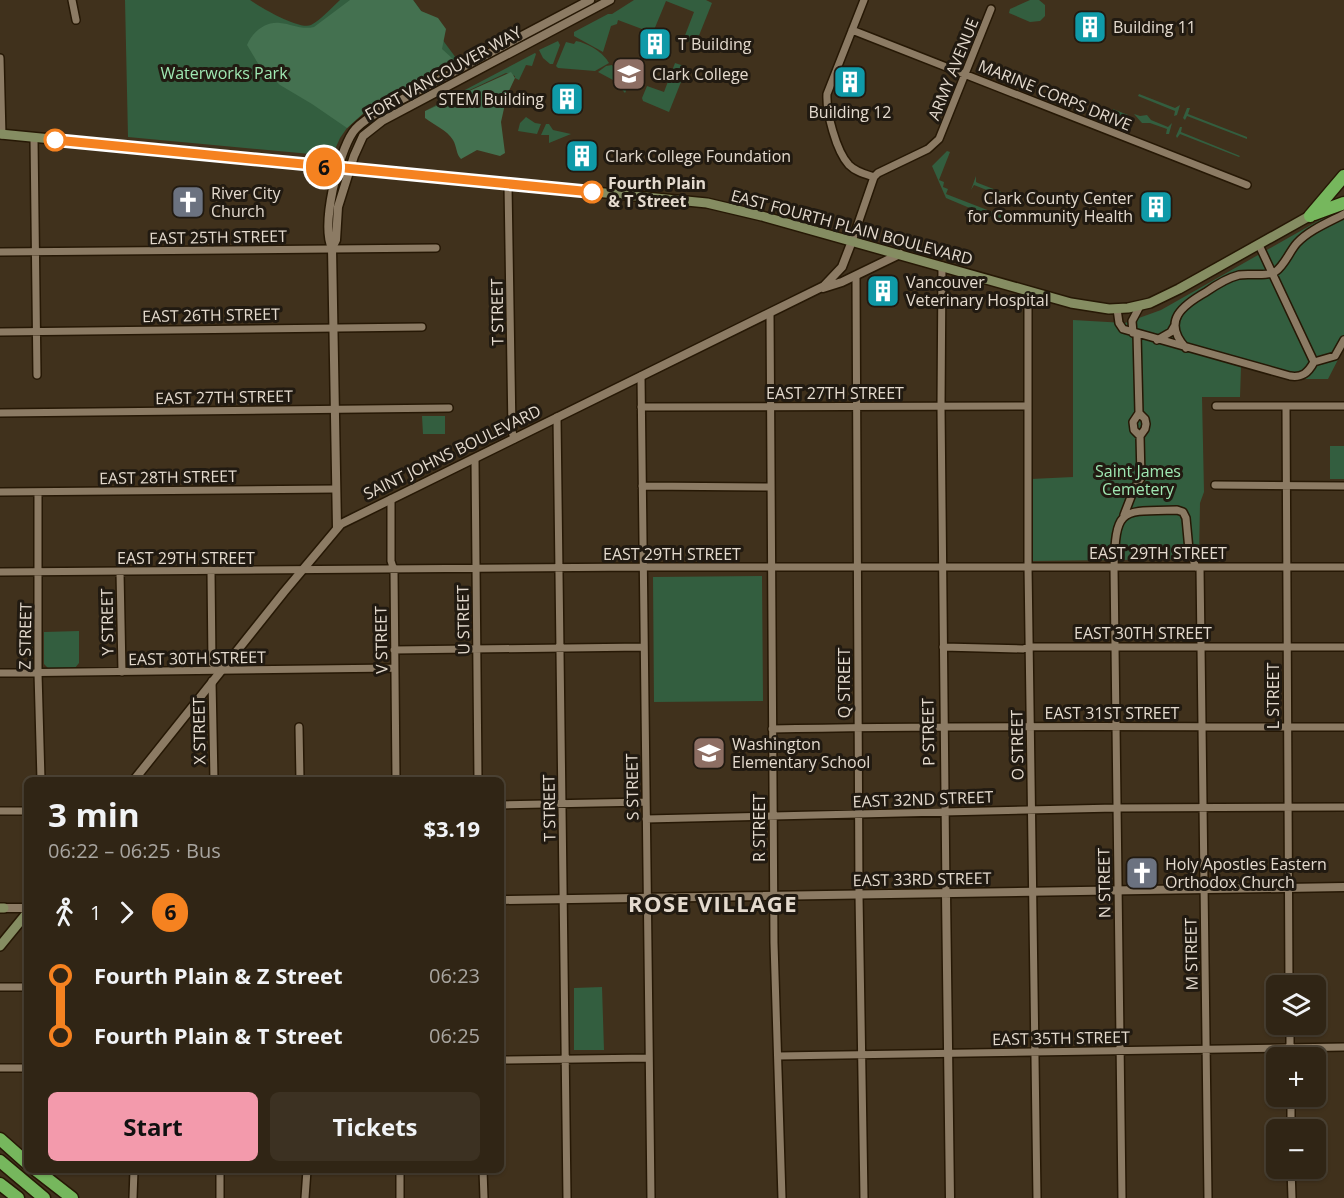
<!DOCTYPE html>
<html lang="en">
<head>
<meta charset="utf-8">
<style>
  body { margin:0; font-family:"Open Sans",sans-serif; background:#3c3122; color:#f1f3f6; height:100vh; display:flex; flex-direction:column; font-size:22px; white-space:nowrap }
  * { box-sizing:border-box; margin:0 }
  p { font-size:20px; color:#a8a5a0 }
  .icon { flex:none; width:33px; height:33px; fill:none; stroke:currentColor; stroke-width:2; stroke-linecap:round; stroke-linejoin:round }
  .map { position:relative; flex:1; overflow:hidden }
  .panel { position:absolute; left:24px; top:777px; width:480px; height:396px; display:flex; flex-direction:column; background:#302515; border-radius:9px; box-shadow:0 2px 4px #0004,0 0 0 2px #4b4234 }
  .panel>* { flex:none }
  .badge { padding:0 12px; border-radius:20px; font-size:21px; line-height:39px }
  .fabs { position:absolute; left:1266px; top:975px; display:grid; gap:12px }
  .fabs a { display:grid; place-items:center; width:60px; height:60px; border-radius:9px; background:#302515; box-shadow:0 2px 4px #0004,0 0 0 2px #4b4234; font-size:30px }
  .map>.badge { position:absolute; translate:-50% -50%; box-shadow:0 0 0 3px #fff }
  .legs { display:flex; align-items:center; gap:9px; height:66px; padding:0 24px; font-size:20px }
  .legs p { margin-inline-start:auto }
  .summary { display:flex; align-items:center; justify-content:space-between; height:102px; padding:0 24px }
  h1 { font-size:33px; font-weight:700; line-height:45px }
  .primary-button { display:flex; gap:12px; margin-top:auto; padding:12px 24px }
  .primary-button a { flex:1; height:69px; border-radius:9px; background:#f39aac; color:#111; font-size:24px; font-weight:700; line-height:69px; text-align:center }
  .primary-button a+a { background:#3c3122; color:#f1f3f6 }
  ul { padding:0 24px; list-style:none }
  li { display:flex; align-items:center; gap:21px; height:60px; font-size:22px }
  li i { display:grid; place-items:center; width:9px; height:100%; margin:0 8px; background:currentColor }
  li i::after { content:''; width:15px; height:15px; margin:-8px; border:4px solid; border-radius:50%; background:#302515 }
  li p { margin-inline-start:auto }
  li:first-child i { background:linear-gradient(#0000 50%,currentColor 0) }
  li:last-child i { background:linear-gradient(currentColor 50%,#0000 0) }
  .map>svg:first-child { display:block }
</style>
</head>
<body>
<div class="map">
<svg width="1344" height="1198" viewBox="0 0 1344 1198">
  <rect width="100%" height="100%" fill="#40311c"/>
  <path fill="#335e3f" d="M125 0H250C260 7 299 30 311 25 321 20 332 7 340 0H413L459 62 368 109 347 128 340 138 332 156 128 137Z
    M634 0H706L712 3 698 38 688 42 684 38 694 12 666 1 654 30 650 32 618 20 617 24 611 26 603 52 574 36V32L608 14H612Z
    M1030 0H1039L1045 5V16L1040 21 1030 22 1009 13 1010 9Z
    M558 41 560 45 553 64H550L543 58 539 50Z
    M576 41C588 43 604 53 609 63L595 71 558 68 556 66 566 42 574 44Z
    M535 53 536 54 532 66 526 65 519 80 515 78V76L506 73 425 111Z
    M626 60 640 65 634 81 644 85 633 90Z
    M675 63 687 67 669 112 643 101 642 98 647 86 664 92Z
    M612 65 620 76 626 91 625 93 613 80 598 72 606 66Z
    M1139 94 1175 108 1180 105 1177 115 1174 116 1175 111 1138 96Z
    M1187 108H1190L1188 114 1247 137V139L1187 116 1185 120 1183 118Z
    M1113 109 1128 115 1122 129 1108 125Z
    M1134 114 1140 116 1147 115 1151 120 1168 127 1172 123 1169 134H1166L1167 129 1150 123H1142Z
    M526 117 535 123 541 124 537 134 518 131 520 123Z
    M546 124H549L553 130 571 134 549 143V135H541Z
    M1180 127H1182L1181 132 1240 156 1239 157 1180 134 1177 138 1176 136Z
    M947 151 950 152 939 180 944 182 943 187 948 189 946 194 1008 218 1011 213 1013 216 1010 225 946 198 932 166Z
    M976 176V182L978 183 1009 195 1012 190 1007 204V198L974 185 971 190Z
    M1341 208H1344V348L1328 379H1285L1241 367 1240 397H1202L1204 492 1200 503 1199 559 1032 561 1031 479 1073 477V320L1125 323 1161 310Z
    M422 416H445V434H423Z
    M1330 446H1344V479H1330Z
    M762 576 763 701 654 702 653 577Z
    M79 631V663L75 668 50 670 44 664V632Z
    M602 987 604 1050H574V988Z"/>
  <path fill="#447150" d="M350 0H413L421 11 438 18 446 29 442 49 453 59 451 68 439 71 368 109 347 128 312 104 280 85 259 65 247 45C252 32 266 21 280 23 292 24 301 30 314 27Z
    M511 72 515 78 507 95 501 122 505 153 500 156 477 150 461 159C456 154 457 147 453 140 447 130 434 125 425 118V111Z"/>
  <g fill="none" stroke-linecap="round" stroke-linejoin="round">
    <defs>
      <path id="minor" d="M72 0 76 20
        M864 0 827 94C826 112 836 151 849 165 856 172 865 174 874 177
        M852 30 1247 185
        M0 58 2 135
        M34 138 37 375
        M508 185 512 431 514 439
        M852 241 874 177 878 173 928 149 939 139 991 9
        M0 252 436 248
        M942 266 941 407 946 894
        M856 276 859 895 864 1198
        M1032 292 1028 305V566L1037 1198
        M1117 309 1119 323 1123 329 1290 376C1302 378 1308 373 1314 362L1259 245
        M770 313 774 943 782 1198
        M0 332 422 327
        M1133 333 1132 321 1140 306
        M1157 340 1171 332 1175 325
        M1186 348C1161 321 1183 305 1206 292 1216 285 1227 278 1239 275 1249 273 1266 277 1275 272 1285 265 1289 252 1297 243 1309 230 1329 222 1344 214
        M1314 362 1335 356 1344 340
        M641 376 651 1198
        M1216 406H1344
        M1286 406 1289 986
        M641 407 1028 406
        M0 413 449 408
        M1139 413 1133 422 1134 430 1140 436
        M557 417 567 1198
        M475 459 478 780
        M1215 485 1344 486
        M642 486 770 487
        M0 492 336 489
        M38 492V673L41 780
        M391 499V561L394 570 396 780
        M1124 515 1134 489 1141 478 1140 436 1145 429 1146 424 1145 419 1139 413 1137 334
        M1200 567 1208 1198
        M211 571 212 663 220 671
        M0 572 643 567H1344
        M120 572 122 672
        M943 647 1023 649 1029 647H1344
        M394 650 644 647
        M0 673 394 668
        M212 681 214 780
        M299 727 300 780
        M772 729C963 725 1153 727 1344 727
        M501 805 646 802
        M0 811H27
        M646 819 1116 808 1344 807
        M0 987H27
        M1290 1024V1058
        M778 1056 1344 1047
        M501 1060 649 1058
        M0 1068H27
        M1291 1096V1130
        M1291 1168 1292 1198
        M220 1170V1198
        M400 1170V1198
        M483 1170 484 1198
        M133 1198 134 1170
        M305 1198 307 1170
        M1122 1198 1114 567C1116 507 1120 511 1177 510L1183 512 1186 518 1189 550 1196 567"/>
      <path id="tertiary" d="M332 248C321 225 338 154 353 132 359 123 369 118 378 112L590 0
        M823 288 842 282 900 254
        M337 528 332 248 336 240 338 207 354 156 363 136 382 121 610 0
        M134 780 284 592 341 524 824 286 842 267 852 241
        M946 894 950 1198
        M501 900 1344 887
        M4 908H27"/>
      <path id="secondary" d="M0 134 707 203 762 216 1071 303 1109 309 1128 308 1150 303 1179 289 1313 214
        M0 908H4
        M0 946 27 913"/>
      <path id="motorway" d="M1314 214 1344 203
        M1310 216 1344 176
        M0 1139 27 1163
        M0 1161 44 1198
        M36 1170 72 1198
        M0 1184 18 1198"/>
    </defs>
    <use href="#minor" stroke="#261805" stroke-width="10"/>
    <use href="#tertiary" stroke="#261805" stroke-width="11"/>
    <use href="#secondary" stroke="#261805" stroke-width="12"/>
    <use href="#motorway" stroke="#261805" stroke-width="15"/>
    <use href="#minor" stroke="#8c7b64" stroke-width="7"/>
    <use href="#tertiary" stroke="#8c7b64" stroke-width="8"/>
    <use href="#secondary" stroke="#858d62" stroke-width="9"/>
    <use href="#motorway" stroke="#76b75d" stroke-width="12"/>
  </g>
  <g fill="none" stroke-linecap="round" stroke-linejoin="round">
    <defs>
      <path id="line-1" d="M55 140 592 192"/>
    </defs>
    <use href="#line-1" stroke="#fff" stroke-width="14"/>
    <use href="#line-1" stroke="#f58220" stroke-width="9"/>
  </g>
  <defs>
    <symbol id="building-square" viewBox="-11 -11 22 22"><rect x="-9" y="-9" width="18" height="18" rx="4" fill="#0f9aa8" stroke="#211a11"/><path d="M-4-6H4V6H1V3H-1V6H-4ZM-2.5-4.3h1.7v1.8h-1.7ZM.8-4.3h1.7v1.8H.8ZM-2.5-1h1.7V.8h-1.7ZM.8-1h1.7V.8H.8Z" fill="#fff"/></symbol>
    <symbol id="university-square" viewBox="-11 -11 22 22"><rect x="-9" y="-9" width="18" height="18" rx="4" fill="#8d6e63" stroke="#211a11"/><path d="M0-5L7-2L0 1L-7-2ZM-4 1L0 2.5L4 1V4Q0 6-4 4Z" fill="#fff"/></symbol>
    <symbol id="church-square" viewBox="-11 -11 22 22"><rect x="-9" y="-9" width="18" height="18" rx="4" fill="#6b7280" stroke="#211a11"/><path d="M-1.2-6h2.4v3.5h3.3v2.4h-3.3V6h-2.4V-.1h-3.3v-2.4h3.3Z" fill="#fff"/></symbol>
    <symbol id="school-square" viewBox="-11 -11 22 22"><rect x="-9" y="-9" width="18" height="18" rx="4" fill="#8d6e63" stroke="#211a11"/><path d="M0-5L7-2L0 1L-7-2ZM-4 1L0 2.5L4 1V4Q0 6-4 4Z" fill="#fff"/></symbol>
  </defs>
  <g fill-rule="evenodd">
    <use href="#building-square" x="1071" y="8" width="38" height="38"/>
    <use href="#building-square" x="636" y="25" width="38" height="38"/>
    <use href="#university-square" x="610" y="55" width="38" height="38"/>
    <use href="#building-square" x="831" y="63" width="38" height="38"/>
    <use href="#building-square" x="548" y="80" width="38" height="38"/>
    <use href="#building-square" x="563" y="137" width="38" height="38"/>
    <use href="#church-square" x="169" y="183" width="38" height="38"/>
    <use href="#building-square" x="1137" y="188" width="38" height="38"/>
    <use href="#building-square" x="864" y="272" width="38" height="38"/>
    <use href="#school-square" x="690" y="734" width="38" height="38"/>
    <use href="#church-square" x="1123" y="854" width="38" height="38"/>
  </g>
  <g fill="#fff" stroke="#f58220" stroke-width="3">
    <circle cx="55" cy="140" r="10"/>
    <circle cx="592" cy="192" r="10"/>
  </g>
  <g text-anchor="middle" stroke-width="6" stroke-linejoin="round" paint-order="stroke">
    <g font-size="16" fill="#e4dace" stroke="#211a11" text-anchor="start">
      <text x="1113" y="33">Building 11</text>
      <text x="678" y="50">T Building</text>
      <text x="652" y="80">Clark College</text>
      <text x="544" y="105" text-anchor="end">STEM Building</text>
      <text x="850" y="118" text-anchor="middle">Building 12</text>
      <text x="605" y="162">Clark College Foundation</text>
      <text x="211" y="199">River City<tspan x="211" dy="18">Church</tspan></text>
      <text x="1133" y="204" text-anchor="end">Clark County Center<tspan x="1133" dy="18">for Community Health</tspan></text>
      <text x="906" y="288">Vancouver<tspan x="906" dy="18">Veterinary Hospital</tspan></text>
      <text x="732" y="750">Washington<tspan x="732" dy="18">Elementary School</tspan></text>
      <text x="1165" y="870">Holy Apostles Eastern<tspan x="1165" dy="18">Orthodox Church</tspan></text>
    </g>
    <g font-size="16" fill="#e4dace" stroke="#211a11">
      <text transform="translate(953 69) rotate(-68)" y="6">ARMY AVENUE</text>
      <text transform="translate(443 73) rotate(-29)" y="6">FORT VANCOUVER WAY</text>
      <text transform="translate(1055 95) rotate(22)" y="6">MARINE CORPS DRIVE</text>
      <text transform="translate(852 227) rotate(15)" y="6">EAST FOURTH PLAIN BOULEVARD</text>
      <text transform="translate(218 237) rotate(-1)" y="6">EAST 25TH STREET</text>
      <text transform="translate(497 312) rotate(-91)" y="6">T STREET</text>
      <text transform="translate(211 315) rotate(-1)" y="6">EAST 26TH STREET</text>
      <text x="835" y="399">EAST 27TH STREET</text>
      <text transform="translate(224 397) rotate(-1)" y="6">EAST 27TH STREET</text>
      <text transform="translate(452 452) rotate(-26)" y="6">SAINT JOHNS BOULEVARD</text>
      <text transform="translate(168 477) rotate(-1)" y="6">EAST 28TH STREET</text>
      <text x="1158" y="559">EAST 29TH STREET</text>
      <text x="672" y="560">EAST 29TH STREET</text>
      <text x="186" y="564">EAST 29TH STREET</text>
      <text transform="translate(463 620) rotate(-91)" y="6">U STREET</text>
      <text transform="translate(107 622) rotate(-91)" y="6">Y STREET</text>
      <text x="1143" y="639">EAST 30TH STREET</text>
      <text transform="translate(25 636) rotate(-89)" y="6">Z STREET</text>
      <text transform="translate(381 640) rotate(-91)" y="6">V STREET</text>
      <text transform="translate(197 658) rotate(-1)" y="6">EAST 30TH STREET</text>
      <text transform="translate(844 683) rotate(-90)" y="6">Q STREET</text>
      <text transform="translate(1273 696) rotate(-90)" y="6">L STREET</text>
      <text x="1112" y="719">EAST 31ST STREET</text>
      <text transform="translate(199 731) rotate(-91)" y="6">X STREET</text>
      <text transform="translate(928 732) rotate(-91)" y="6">P STREET</text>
      <text transform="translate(1017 745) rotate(-91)" y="6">O STREET</text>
      <text transform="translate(632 787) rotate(-91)" y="6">S STREET</text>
      <text transform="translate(923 799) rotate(-2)" y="6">EAST 32ND STREET</text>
      <text transform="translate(549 808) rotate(-91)" y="6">T STREET</text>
      <text transform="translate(759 828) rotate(-90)" y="6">R STREET</text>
      <text transform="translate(922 879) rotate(-1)" y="6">EAST 33RD STREET</text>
      <text transform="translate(1104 883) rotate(-91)" y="6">N STREET</text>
      <text transform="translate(1191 954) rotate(-91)" y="6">M STREET</text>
      <text transform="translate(1061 1038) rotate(-1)" y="6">EAST 35TH STREET</text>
    </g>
    <g font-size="16" fill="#9fe7b2" stroke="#211a11">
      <text x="224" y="79">Waterworks Park</text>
      <text x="1138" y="477">Saint James<tspan x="1138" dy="18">Cemetery</tspan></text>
    </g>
    <g font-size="16" font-weight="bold" fill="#e4dace" stroke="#211a11" text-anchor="start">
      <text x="608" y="189">Fourth Plain<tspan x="608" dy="18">&amp; T Street</tspan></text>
    </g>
    <g font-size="22" font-weight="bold" letter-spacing="1.5" fill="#e4dace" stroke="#211a11">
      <text x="713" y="912">ROSE VILLAGE</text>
    </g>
  </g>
</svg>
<div class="fabs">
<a><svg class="icon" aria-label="layers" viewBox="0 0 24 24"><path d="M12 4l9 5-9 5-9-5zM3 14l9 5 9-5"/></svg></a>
<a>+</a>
<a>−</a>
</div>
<b class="badge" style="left:324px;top:167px;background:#f58220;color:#111">6</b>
<section class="panel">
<div class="summary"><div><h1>3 min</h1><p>06:22 – 06:25 · Bus</p></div><b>$3.19</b></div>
<div class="legs"><svg class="icon" aria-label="walk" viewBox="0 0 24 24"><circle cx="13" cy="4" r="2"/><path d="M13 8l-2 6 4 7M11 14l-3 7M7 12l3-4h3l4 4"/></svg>1<svg class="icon" aria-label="forward" viewBox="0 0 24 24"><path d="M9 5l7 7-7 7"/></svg><b class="badge" style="background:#f58220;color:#111">6</b></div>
<ul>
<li><i style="color:#f58220"></i><b>Fourth Plain &amp; Z Street</b><p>06:23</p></li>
<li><i style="color:#f58220"></i><b>Fourth Plain &amp; T Street</b><p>06:25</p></li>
</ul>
<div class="primary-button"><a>Start</a><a>Tickets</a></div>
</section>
</div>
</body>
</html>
